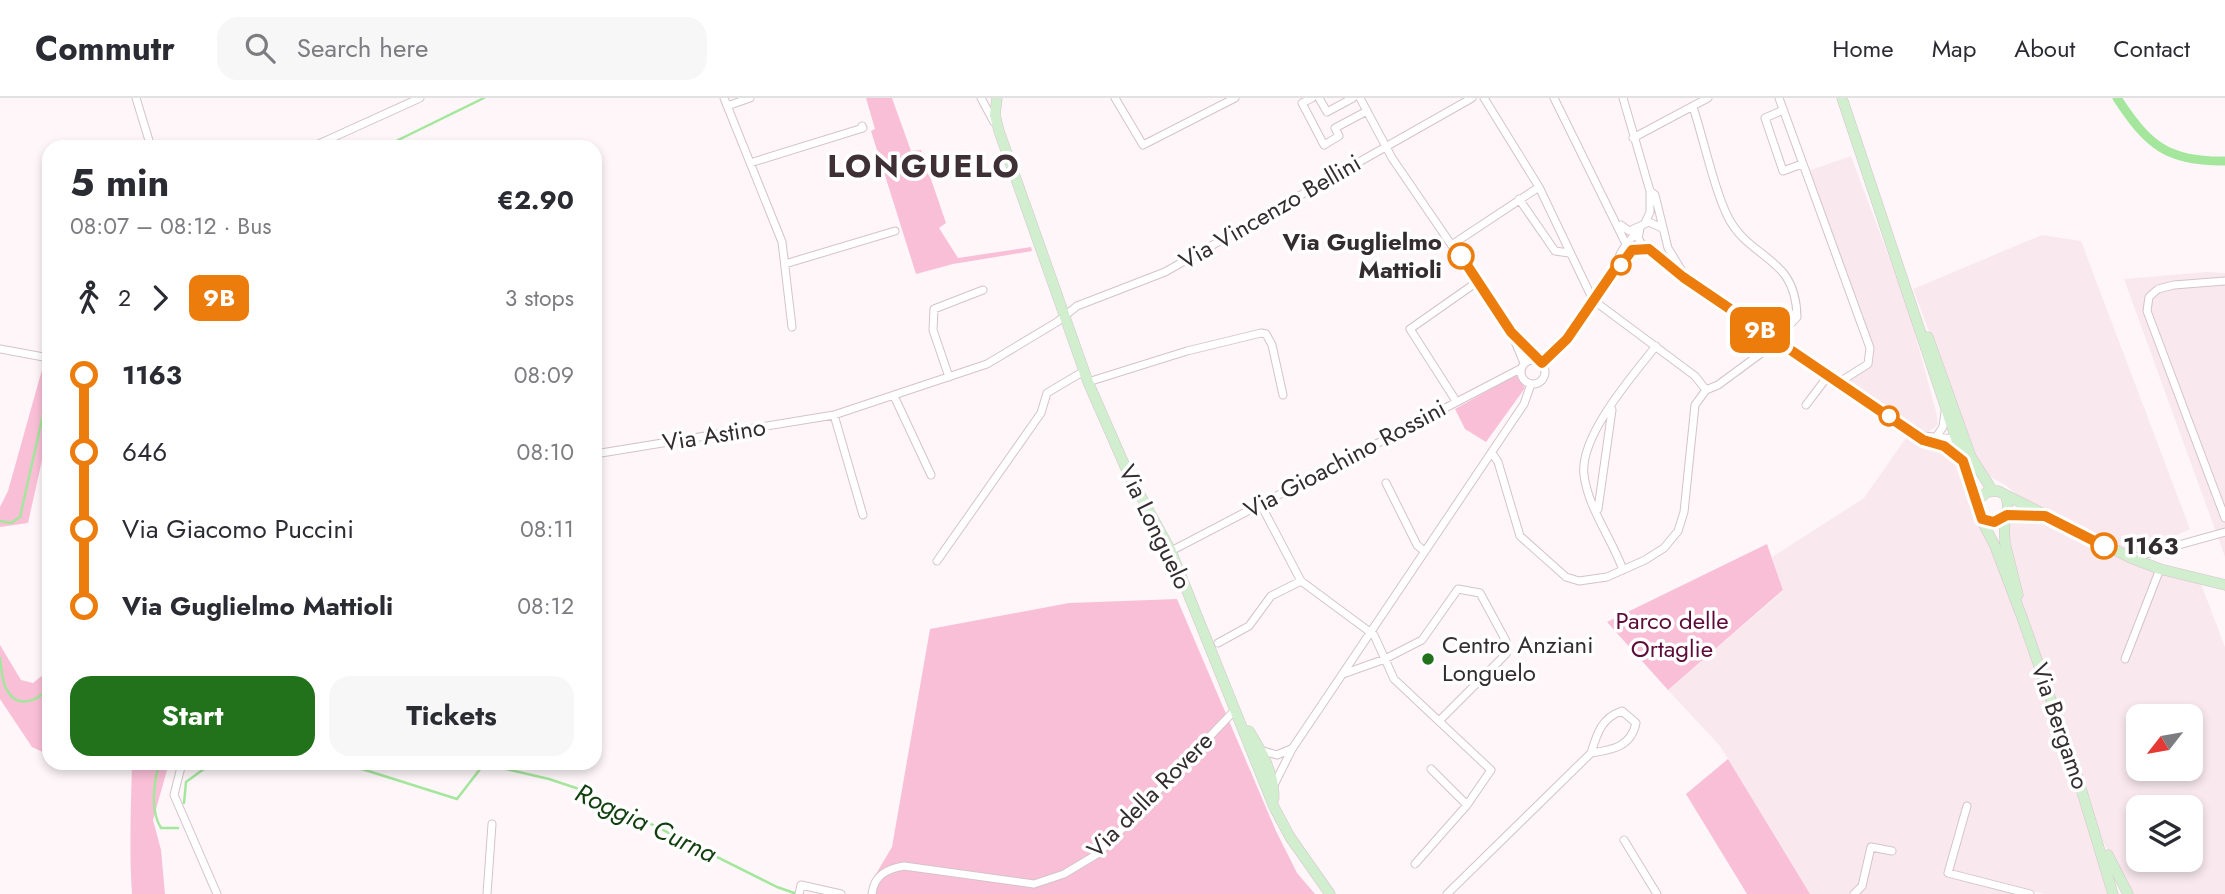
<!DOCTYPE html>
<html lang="en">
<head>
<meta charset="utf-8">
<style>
  body { margin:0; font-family:Jost,sans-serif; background:#f7f7f7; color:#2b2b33; height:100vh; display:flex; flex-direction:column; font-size:26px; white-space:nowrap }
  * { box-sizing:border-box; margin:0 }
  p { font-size:23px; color:#7c7c81 }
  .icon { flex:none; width:38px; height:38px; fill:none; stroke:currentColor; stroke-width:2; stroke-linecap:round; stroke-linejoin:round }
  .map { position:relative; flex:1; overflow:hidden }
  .side { position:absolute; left:42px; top:42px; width:560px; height:630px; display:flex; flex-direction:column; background:#fff; border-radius:21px; box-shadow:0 4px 10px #0003 }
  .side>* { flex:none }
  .badge { padding:0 14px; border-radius:10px; font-size:24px; line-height:46px }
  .needle { width:46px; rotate:239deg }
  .controls { position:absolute; left:2126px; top:606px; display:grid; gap:14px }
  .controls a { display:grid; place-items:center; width:77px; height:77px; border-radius:14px; background:#fff; box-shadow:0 4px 10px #0003; font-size:35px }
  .map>.badge { position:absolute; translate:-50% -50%; box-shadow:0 0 0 4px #fff }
  .legs { display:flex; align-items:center; gap:10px; height:77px; padding:0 28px; font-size:23px }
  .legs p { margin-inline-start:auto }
  .headline { display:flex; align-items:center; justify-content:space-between; height:119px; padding:0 28px }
  h1 { font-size:38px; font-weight:700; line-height:52px }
  .action { display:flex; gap:14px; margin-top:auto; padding:14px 28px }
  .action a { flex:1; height:80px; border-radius:21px; background:#21721b; color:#fff; font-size:28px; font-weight:700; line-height:80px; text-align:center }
  .action a+a { background:#f7f7f7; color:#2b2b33 }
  ul { padding:0 28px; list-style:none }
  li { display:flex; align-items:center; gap:24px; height:77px; font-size:26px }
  li i { display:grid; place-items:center; width:10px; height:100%; margin:0 9px; background:currentColor }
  li i::after { content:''; width:18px; height:18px; margin:-9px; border:5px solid; border-radius:50%; background:#fff }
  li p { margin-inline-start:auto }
  li:first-child i { background:linear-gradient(#0000 50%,currentColor 0) }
  li:last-child i { background:linear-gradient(currentColor 50%,#0000 0) }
  header { display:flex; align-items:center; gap:42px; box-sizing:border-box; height:98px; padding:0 35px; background:#fff; border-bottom:2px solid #e1e1e2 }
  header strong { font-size:33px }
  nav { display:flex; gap:38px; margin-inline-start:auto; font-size:24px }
  .search { width:490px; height:63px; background:#f7f7f7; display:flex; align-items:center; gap:18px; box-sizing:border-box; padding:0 24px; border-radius:21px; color:#7c7c81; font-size:26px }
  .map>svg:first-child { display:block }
</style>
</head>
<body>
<header>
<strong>Commutr</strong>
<div class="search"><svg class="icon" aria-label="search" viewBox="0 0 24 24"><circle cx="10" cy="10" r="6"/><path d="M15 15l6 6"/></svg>Search here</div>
<nav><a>Home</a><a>Map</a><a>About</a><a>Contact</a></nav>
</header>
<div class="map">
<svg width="2225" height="796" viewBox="0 0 2225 796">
  <rect width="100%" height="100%" fill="#fef6f9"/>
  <path fill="#f9e9ef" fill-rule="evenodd" d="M1851 58 1907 207 1936 313 1938 327 1927 335H1917L1844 286 1869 269 1874 261 1808 73Z
    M2042 137 2081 143 2190 431 2132 457 2025 404 2007 388 1982 374 1913 191Z
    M2206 174 2225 175V459L2124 181Z
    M1908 337 1922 346 1944 352 1961 367 1973 412 1992 450 2021 526 2093 735 2109 796H2045L2031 793 2030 796H1810L1720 648 1668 592 1783 493 1772 459 1864 400Z
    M2044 419 2149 472 2201 486 2225 549V796H2130L2098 734 2025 522 2007 446 2011 420ZM2138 618H2191V670H2138ZM2138 709H2191V761H2138Z"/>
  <path fill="#f9bfd6" d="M866 0H892L911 53 921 52 946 125 939 130 958 160 1031 149 1032 153 953 166 916 176 871 33 875 31Z
    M43 268 49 271V331L28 425 0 429V409L8 393Z
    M1516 277 1525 290 1486 344 1465 331 1455 311Z
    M1767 446 1783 492 1668 592 1607 524Z
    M1177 501 1276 733 1297 775 1315 796H870L873 781 892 749 930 531 1069 505Z
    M0 547 21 582 33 585 49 572V657L32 649 0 601Z
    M1728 661 1810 796H1747L1686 696Z
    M132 665H169L153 722 161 752 165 796H132C129 752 131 709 132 665Z"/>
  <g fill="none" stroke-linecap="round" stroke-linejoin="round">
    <path stroke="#a3e69c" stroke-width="2.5" d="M384 49 484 0
      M0 423 11 425 20 419 49 290
      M0 560C1 569 2 580 5 588 15 612 38 605 49 588
      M159 665C154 685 150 713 161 730H178
      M343 665 457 701 484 666 549 681 585 693 777 789 797 796
      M184 705 186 684 212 665"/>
    <path stroke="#a3e69c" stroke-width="9" d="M2117 0C2148 47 2167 64 2225 63"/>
    <defs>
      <path id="street" d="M136 0 151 49
        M724 0 782 144 792 229
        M981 0 994 24
        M1115 0 1143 47 1235 0
        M1312 0 1302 5 1324 47 1339 38 1335 30 1367 13
        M1319 0 1327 14 1353 0
        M1360 0 1392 60 1511 234 1524 265
        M1484 0 1539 89 1593 202 1695 278 1706 292
        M1554 0 1626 146
        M1623 0 1650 93 1655 97 1668 150 1685 178
        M1779 0 1870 250 1868 266 1838 285
        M727 8 750 0
        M1783 12 1765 20 1783 73 1802 66
        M1633 40 1708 0
        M312 49 420 0
        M750 65 863 30 862 28
        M1519 101 1555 153 1569 155
        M1645 125 1650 114V93
        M1621 127 1629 133 1649 124 1662 130
        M1640 131 1638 140 1643 148 1683 179 1922 342 1944 348 1962 362
        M1453 146 1539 89
        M785 166 895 133
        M1617 168 1621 167 1632 152 1647 150
        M2225 183 2174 187 2158 191 2149 199 2147 213 2225 420
        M1517 240 1535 261
        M0 251 49 260
        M1521 274a12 12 0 1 1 24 0a12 12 0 1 1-24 0Z
        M1542 265 1567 241 1617 168C1617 155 1630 142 1639 132
        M949 279 933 232 934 211 983 192
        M1088 284 1187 253 1261 235 1266 236 1272 247 1283 297
        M894 298 931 377
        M1456 303 1410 231 1477 184
        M1806 307 1828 278
        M834 317 863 417
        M1922 338 1958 341
        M1936 339 1943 329 1945 314
        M1492 355 1498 364 1520 438 1566 479 1579 483 1607 479 1645 462 1664 450 1678 433 1684 414 1695 307 1706 292 1718 287 1767 251 1797 219C1796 158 1752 163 1729 121 1715 95 1703 39 1693 9
        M595 356 834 317 987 266 1057 224 1077 208 1165 174 1472 0
        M1386 385 1417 447 1424 453
        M1261 407 1301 483 1374 537 1394 581 1491 672 1467 707 1415 766
        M1598 411 1612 312
        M1171 453 1520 271
        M2132 460 2225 434
        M937 463 1041 315 1047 295 1084 273
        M1623 472C1612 441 1588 410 1584 377 1579 339 1632 278 1656 248
        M1218 545 1249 528 1271 498 1301 483
        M2125 561 2160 471
        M1343 576 1385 561 1422 542 1458 491 1480 495 1506 543V556L1440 622
        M1260 652 1277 657 1291 651
        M182 665 174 697 217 796
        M1431 671 1467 707
        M1274 687 1292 651 1524 306 1531 286
        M1967 708 1948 775 2030 796
        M1624 742 1657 796
        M487 796 492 726
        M799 796 801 787 841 796
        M872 796C874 777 887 771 904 768L1034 786 1064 776 1099 755 1234 613
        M1447 796 1591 655C1597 636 1601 620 1622 613L1636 625C1631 649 1612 652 1591 655
        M1854 796 1862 788 1871 749 1892 753"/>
      <path id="secondary" d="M997 0 995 17 999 33 1088 284 1128 375 1171 453 1274 709 1290 739 1330 796
        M1842 0 1977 403 1978 415 1995 448 2023 522 2076 674 2113 796
        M1928 239 1971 359 1992 392
        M1977 403 1987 394 1998 393 2131 460 2160 471 2225 487
        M2007 417 2041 418
        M2004 420 2005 445 2018 497
        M1982 421C1999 430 2012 416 2006 399
        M1249 633C1262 654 1274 675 1274 700
        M2108 757 2128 796"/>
    </defs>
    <use href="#street" stroke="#d5c3ca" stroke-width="9"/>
    <use href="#secondary" stroke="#d5c3ca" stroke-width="11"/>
    <use href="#street" stroke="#fff" stroke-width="7"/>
    <use href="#secondary" stroke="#d1eecf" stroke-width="10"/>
  </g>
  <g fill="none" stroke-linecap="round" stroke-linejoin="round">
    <defs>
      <path id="line-1" d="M1461 158 1511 234 1542 265 1567 241 1617 168 1621 167 1632 152 1649 151 1683 179 1923 342 1944 348 1963 363 1982 421 1994 424 2007 417 2045 418 2104 448"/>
    </defs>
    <use href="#line-1" stroke="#fff" stroke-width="16"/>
    <use href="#line-1" stroke="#ec7c0c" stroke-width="10"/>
  </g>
  <g fill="#fff" stroke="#ec7c0c" stroke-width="3.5">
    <circle cx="1461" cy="158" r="12"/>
    <circle cx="1621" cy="167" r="9"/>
    <circle cx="1889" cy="318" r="9"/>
    <circle cx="2104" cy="448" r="12"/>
  </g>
  <circle fill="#21721b" stroke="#fff" stroke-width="2.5" cx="1428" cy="561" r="7"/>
  <g text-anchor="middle" stroke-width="7" stroke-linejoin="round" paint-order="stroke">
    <g font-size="24" fill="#342d30" stroke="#fff">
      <text transform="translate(1270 114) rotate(-30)" y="8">Via Vincenzo Bellini</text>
      <text transform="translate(714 337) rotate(-9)" y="8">Via Astino</text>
      <text transform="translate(1345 361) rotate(-28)" y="8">Via Gioachino Rossini</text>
      <text transform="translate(1155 429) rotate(64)" y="8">Via Longuelo</text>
      <text transform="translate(2060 628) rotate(71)" y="8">Via Bergamo</text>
      <text transform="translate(1150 697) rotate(-45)" y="8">Via della Rovere</text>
    </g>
    <g font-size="24" font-weight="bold" fill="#342d30" stroke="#fff" text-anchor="end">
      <text x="1442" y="152">Via Guglielmo<tspan x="1442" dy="28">Mattioli</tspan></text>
      <text x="2123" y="456" text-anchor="start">1163</text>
    </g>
    <g font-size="24" fill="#5d0b38" stroke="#fff">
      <text x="1672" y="531">Parco delle<tspan x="1672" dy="28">Ortaglie</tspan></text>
    </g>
    <g font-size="24" fill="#342d30" stroke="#fff" text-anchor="start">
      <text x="1442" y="555">Centro Anziani<tspan x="1442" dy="28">Longuelo</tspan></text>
    </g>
    <g font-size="26" font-style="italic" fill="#123f0f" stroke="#fff">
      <text transform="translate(646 725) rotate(25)" y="9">Roggia Curna</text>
    </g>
    <g font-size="32" font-weight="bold" letter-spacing="2" fill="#3e3035" stroke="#fff">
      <text x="924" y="79">LONGUELO</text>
    </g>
  </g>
</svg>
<div class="controls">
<a><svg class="needle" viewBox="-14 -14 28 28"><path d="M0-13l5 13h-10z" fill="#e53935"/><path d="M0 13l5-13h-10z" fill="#7c7c81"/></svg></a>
<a><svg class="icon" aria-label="layers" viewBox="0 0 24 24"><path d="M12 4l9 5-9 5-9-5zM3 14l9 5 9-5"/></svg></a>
</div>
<b class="badge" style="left:1760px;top:232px;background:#ec7c0c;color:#fff">9B</b>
<section class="side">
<div class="headline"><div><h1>5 min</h1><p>08:07 – 08:12 · Bus</p></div><b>€2.90</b></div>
<div class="legs"><svg class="icon" aria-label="walk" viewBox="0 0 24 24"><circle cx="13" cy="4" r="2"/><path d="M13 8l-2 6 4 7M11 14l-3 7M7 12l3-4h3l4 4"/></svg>2<svg class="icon" aria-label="forward" viewBox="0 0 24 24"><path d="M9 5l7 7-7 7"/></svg><b class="badge" style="background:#ec7c0c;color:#fff">9B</b><p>3 stops</p></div>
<ul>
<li><i style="color:#ec7c0c"></i><b>1163</b><p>08:09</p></li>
<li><i style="color:#ec7c0c"></i><span>646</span><p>08:10</p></li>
<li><i style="color:#ec7c0c"></i><span>Via Giacomo Puccini</span><p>08:11</p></li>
<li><i style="color:#ec7c0c"></i><b>Via Guglielmo Mattioli</b><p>08:12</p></li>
</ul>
<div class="action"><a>Start</a><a>Tickets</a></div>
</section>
</div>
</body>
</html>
